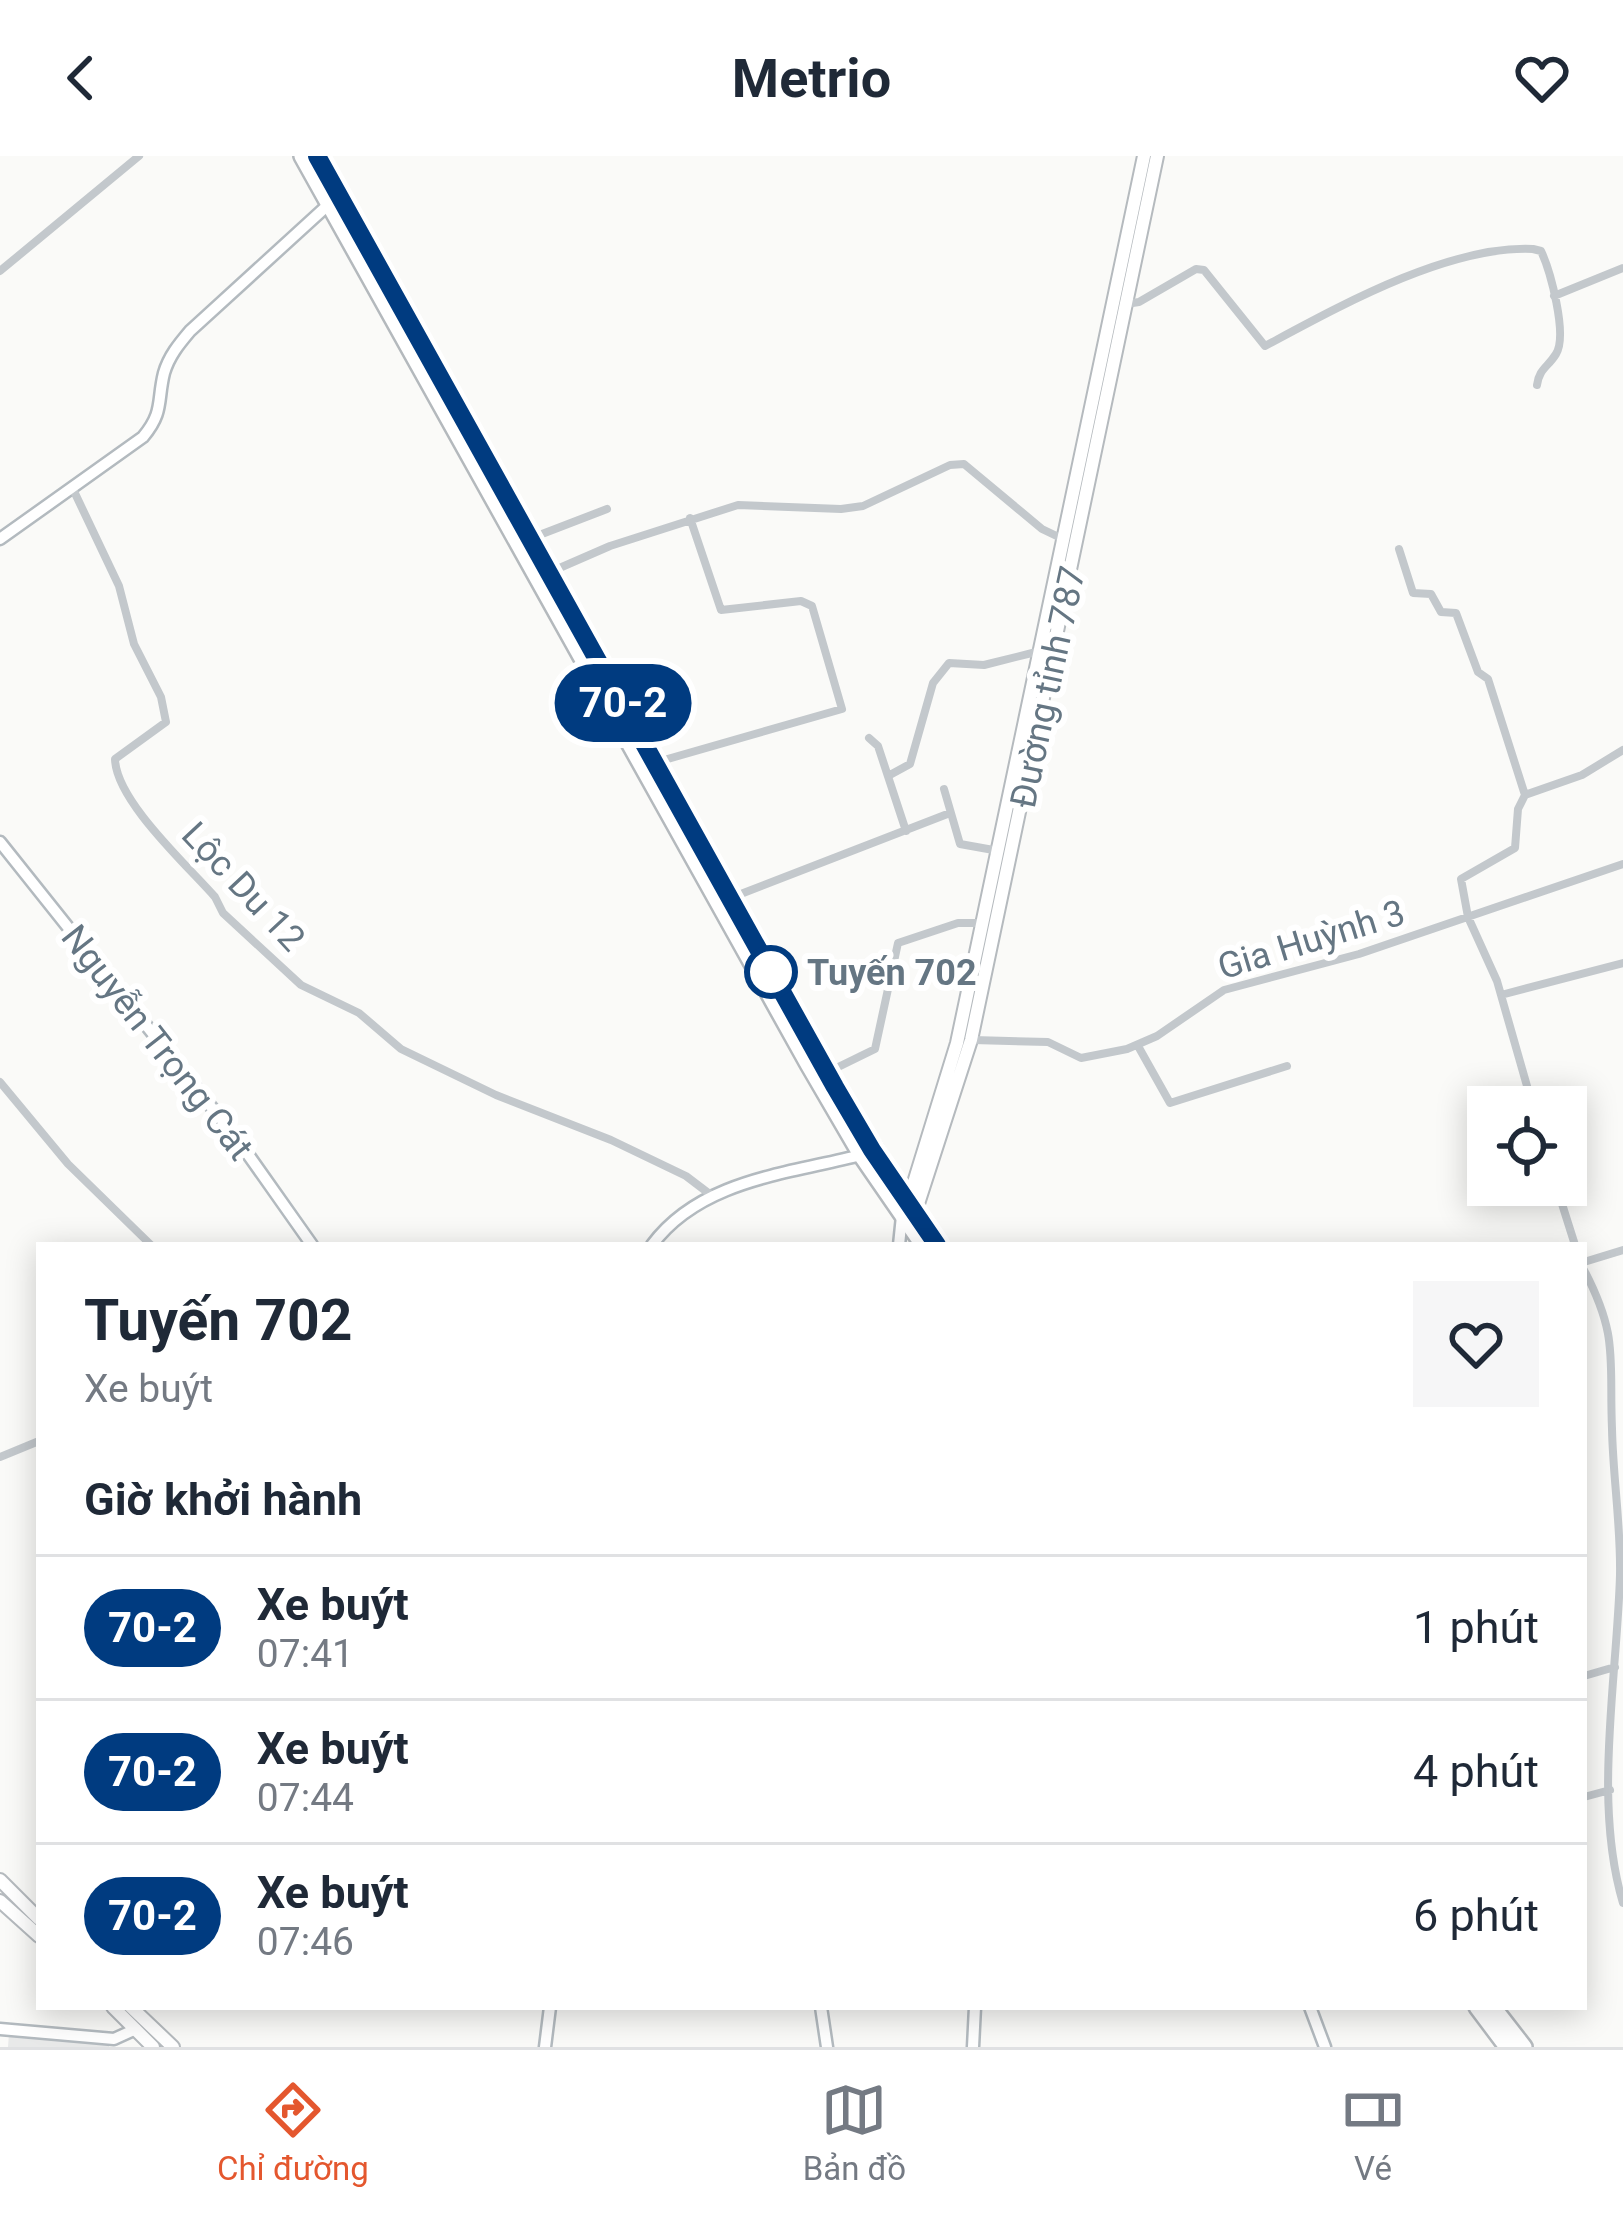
<!DOCTYPE html>
<html lang="vi">
<head>
<meta charset="utf-8">
<style>
  body { margin:0; font-family:Roboto,sans-serif; background:#f6f6f7; color:#1f2937; height:100vh; display:flex; flex-direction:column; font-size:45px; white-space:nowrap }
  * { box-sizing:border-box; margin:0 }
  p { font-size:39px; color:#747a83 }
  .icon { flex:none; width:66px; height:66px; fill:none; stroke:currentColor; stroke-width:2; stroke-linecap:round; stroke-linejoin:round }
  .map { position:relative; flex:1; overflow:hidden }
  .panel { position:absolute; left:36px; top:1086px; width:1551px; height:768px; display:flex; flex-direction:column; background:#fff; border-radius:0px; box-shadow:0 6px 30px #0003 }
  .panel>* { flex:none }
  .badge { padding:0 24px; border-radius:39px; font-size:42px; line-height:78px }
  .fabs { position:absolute; left:1467px; top:930px; display:grid; gap:24px }
  .fabs a { display:grid; place-items:center; width:120px; height:120px; border-radius:0px; background:#fff; box-shadow:0 6px 30px #0003; font-size:60px }
  .map>.badge { position:absolute; translate:-50% -50%; box-shadow:0 0 0 6px #fff }
  h2 { padding:0 48px; font-size:45px; line-height:108px }
  .round { display:grid; place-items:center; flex:none; width:126px; height:126px; border-radius:0px; background:#f6f6f7 }
  .headline { display:flex; align-items:center; justify-content:space-between; height:204px; padding:0 48px }
  h1 { font-size:57px; font-weight:700; line-height:90px }
  ul { padding:0; list-style:none }
  li { display:flex; align-items:center; gap:36px; height:144px; padding:0 48px; border-top:3px solid #e0e1e3 }
  li div { flex:1 }
  li b { display:block; font-size:45px }
  li em { font-style:normal }
  li .badge { min-width:132px; font-weight:700; text-align:center }
  header { display:flex; justify-content:space-between; align-items:center; height:156px; padding:0 48px; background:#fff; font-size:54px; font-weight:700 }
  .menu { display:flex; justify-content:space-around; align-items:center; height:168px; border-top:3px solid #e0e1e3; background:#fff; font-size:33px; color:#747a83 }
  .menu a { display:grid; justify-items:center; gap:6px }
  .menu .selected { color:#e4572e }
  .map>svg:first-child { display:block }
</style>
</head>
<body>
<header><svg class="icon" aria-label="back" viewBox="0 0 24 24"><path d="M15 5l-7 7 7 7"/></svg>Metrio<svg class="icon" aria-label="heart" viewBox="0 0 24 24"><path d="M12 20l-8-8c-3-5 5-10 8-4 3-6 11-1 8 4z"/></svg></header>
<div class="map">
<svg width="1623" height="1891" viewBox="0 0 1623 1891">
  <rect width="100%" height="100%" fill="#fafaf8"/>
  <path fill="#e8e9e9" d="M9 1877 110 1885 109 1891H8Z"/>
  <g fill="none" stroke-linecap="round" stroke-linejoin="round">
    <defs>
      <path id="secondary" d="M0 383 143 281C164 256 157 245 164 217 169 200 179 188 190 175L328 49
        M0 686 240 987 312 1089
        M652 1089C700 1024 787 1018 861 999
        M899 1089 902 1060
        M821 1851 827 1891
        M1310 1851 1325 1891
        M0 1873 114 1883 136 1873
        M545 1891 550 1851
        M973 1891 975 1851"/>
      <path id="primary" d="M908 1046 957 887 1144 0
        M915 1057 971 884 1157 0
        M0 1724 39 1763
        M0 1745 39 1780
        M113 1851 153 1891
        M131 1851 173 1891"/>
      <path id="highway" d="M302 0 808 908 861 999 923 1089
        M317 0 835 931 937 1089
        M1477 1851 1507 1891
        M1493 1851 1524 1891"/>
    </defs>
    <use href="#secondary" stroke="#b3babf" stroke-width="15"/>
    <use href="#primary" stroke="#b5babe" stroke-width="16"/>
    <use href="#highway" stroke="#b4b9bd" stroke-width="20"/>
    <path stroke="#c3c8cc" stroke-width="8" d="M0 115 139 0
      M1554 140 1623 112
      M1126 148 1139 146 1196 113 1204 114 1265 190C1338 151 1448 89 1533 93L1541 95C1550 114 1568 179 1556 198 1548 211 1539 213 1537 229
      M72 331 119 430 134 488 161 541 166 566 115 603C116 645 188 710 215 741L223 757 301 829 359 857 401 893 496 939 611 984 686 1020 711 1039
      M529 383 607 353
      M1399 393 1413 437 1431 438 1441 456 1456 457 1478 516 1488 523 1525 639
      M548 417 610 390 738 349 841 353 863 350 950 309 964 308 1042 373 1065 384
      M869 582 878 590 906 675
      M657 606 842 553 812 450 801 445 721 454 690 362
      M888 620 910 608 933 527 949 507 984 509 1040 495
      M944 633 960 688 999 695
      M733 741 950 657
      M1501 839 1623 807
      M973 884 1048 886 1081 902 1127 893 1157 880 1224 834 1359 798 1623 708
      M1138 890 1170 947 1287 910
      M828 916 875 893 898 787 958 767H983
      M0 926 68 1008 151 1089
      M1533 951 1497 825 1468 761 1461 723 1515 692 1518 653 1525 639 1582 619 1623 594
      M1556 1029 1575 1089
      M1584 1106 1623 1094
      M1584 1114C1619 1181 1609 1202 1612 1273 1613 1322 1621 1370 1620 1419 1617 1523 1593 1647 1623 1747
      M0 1301 39 1285
      M1584 1520 1615 1511
      M1584 1641 1610 1634"/>
    <use href="#secondary" stroke="#fff" stroke-width="10"/>
    <use href="#primary" stroke="#fff" stroke-width="12"/>
    <use href="#highway" stroke="#fff" stroke-width="15"/>
  </g>
  <g fill="none" stroke-linecap="round" stroke-linejoin="round">
    <defs>
      <path id="line" d="M317 0 835 931 872 994 937 1089"/>
    </defs>
    <use href="#line" stroke="#fff" stroke-width="27"/>
    <use href="#line" stroke="#003b80" stroke-width="18"/>
  </g>
  <circle fill="#fff" stroke="#003b80" stroke-width="6" cx="771" cy="816" r="24"/>
  <g text-anchor="middle" stroke-width="12" stroke-linejoin="round" paint-order="stroke">
    <g font-size="36" fill="#657683" stroke="#fff">
      <text transform="translate(1047 531) rotate(-78)" y="13">Đường tỉnh 787</text>
      <text transform="translate(244 730) rotate(47)" y="13">Lộc Du 12</text>
      <text transform="translate(1311 783) rotate(-17)" y="13">Gia Huỳnh 3</text>
      <text transform="translate(158 886) rotate(52)" y="13">Nguyễn Trọng Cát</text>
    </g>
    <g font-size="36" font-weight="bold" fill="#657683" stroke="#fff" text-anchor="start">
      <text x="807" y="829">Tuyến 702</text>
    </g>
  </g>
</svg>
<div class="fabs">
<a><svg class="icon" aria-label="locate" viewBox="0 0 24 24"><circle cx="12" cy="12" r="6"/><path d="M12 2v4M12 18v4M2 12h4M18 12h4"/></svg></a>
</div>
<b class="badge" style="left:623px;top:547px;background:#003b80;color:#fff">70-2</b>
<section class="panel">
<div class="headline"><div><h1>Tuyến 702</h1><p>Xe buýt</p></div><a class="round"><svg class="icon" aria-label="heart" viewBox="0 0 24 24"><path d="M12 20l-8-8c-3-5 5-10 8-4 3-6 11-1 8 4z"/></svg></a></div>
<h2>Giờ khởi hành</h2>
<ul>
<li><span class="badge" style="background:#003b80;color:#fff">70-2</span><div><b>Xe buýt</b><p>07:41</p></div><em>1 phút</em></li>
<li><span class="badge" style="background:#003b80;color:#fff">70-2</span><div><b>Xe buýt</b><p>07:44</p></div><em>4 phút</em></li>
<li><span class="badge" style="background:#003b80;color:#fff">70-2</span><div><b>Xe buýt</b><p>07:46</p></div><em>6 phút</em></li>
</ul>
</section>
</div>
<nav class="menu">
<a class="selected"><svg class="icon" aria-label="directions" viewBox="0 0 24 24"><path d="M12 3l9 9-9 9-9-9zM9 14v-3h6M13 9l2 2-2 2"/></svg>Chỉ đường</a>
<a><svg class="icon" aria-label="map" viewBox="0 0 24 24"><path d="M3 6l6-2 6 2 6-2v14l-6 2-6-2-6 2zM9 4v14M15 6v14"/></svg>Bản đồ</a>
<a><svg class="icon" aria-label="tickets" viewBox="0 0 24 24"><path d="M3 7h18v10H3zM15 7v10"/></svg>Vé</a>
</nav>
</body>
</html>
